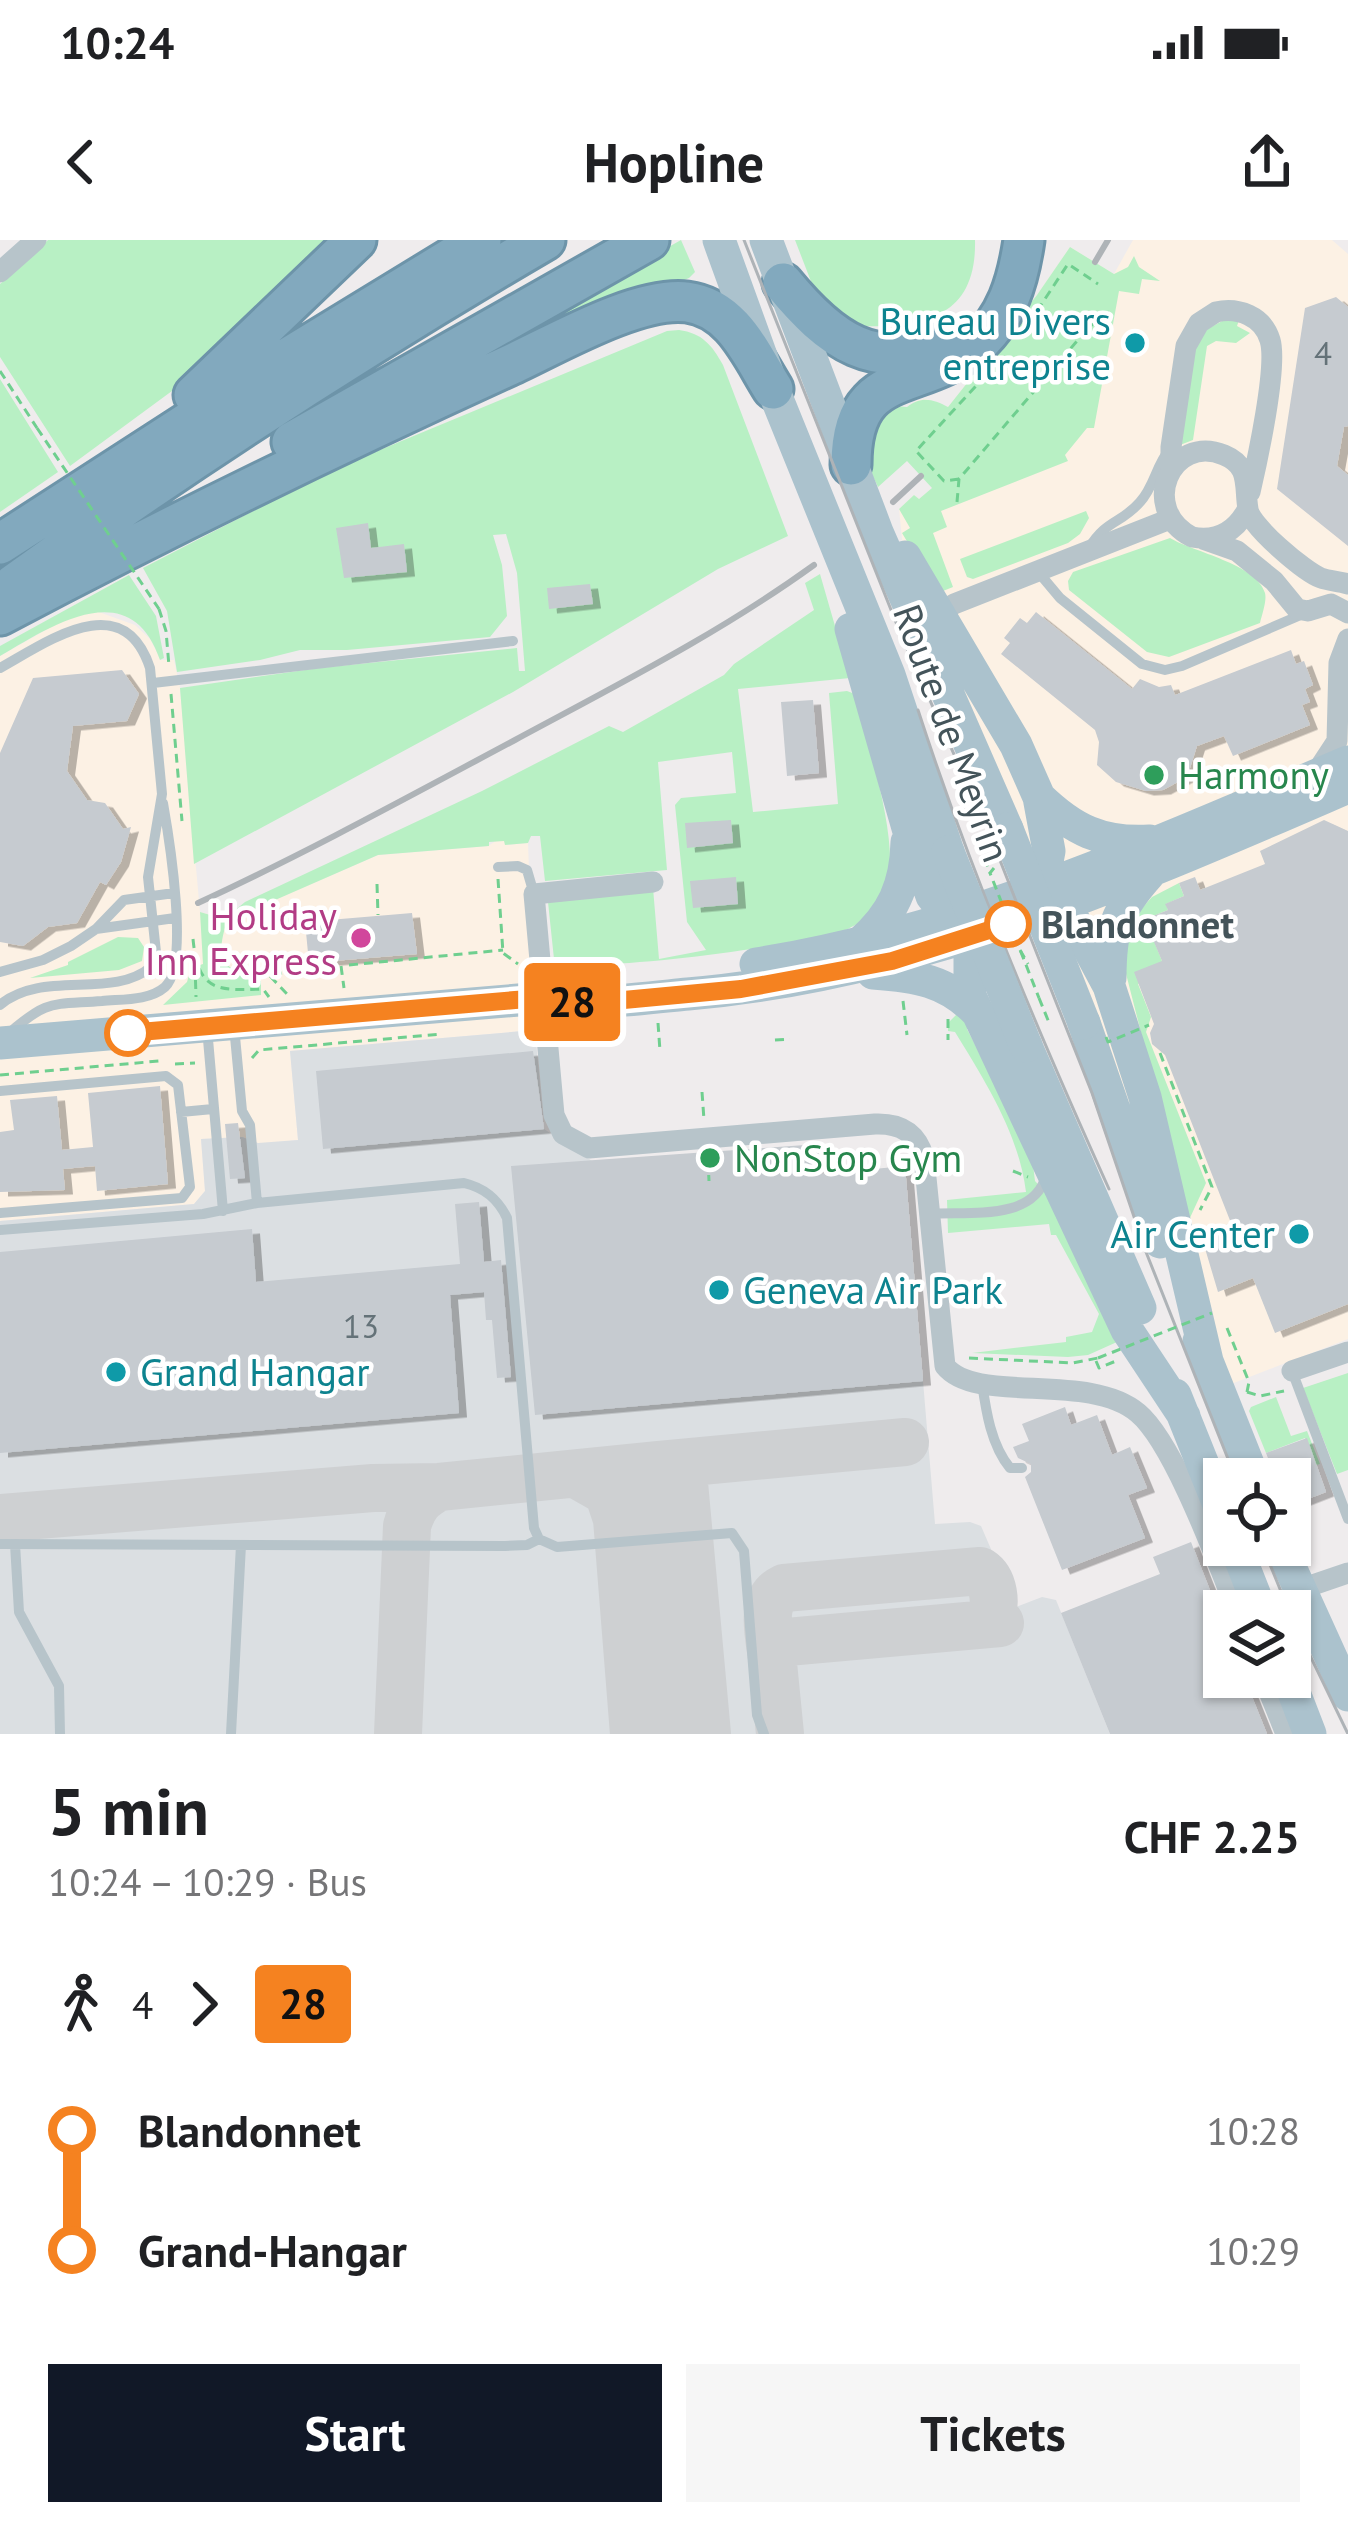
<!DOCTYPE html>
<html lang="en">
<head>
<meta charset="utf-8">
<style>
  body { margin:0; font-family:"PT Sans",sans-serif; background:#f6f6f6; color:#202124; height:100vh; display:flex; flex-direction:column; font-size:45px; white-space:nowrap }
  * { box-sizing:border-box; margin:0 }
  p { font-size:39px; color:#757577 }
  .icon { flex:none; width:66px; height:66px; fill:none; stroke:currentColor; stroke-width:2; stroke-linecap:round; stroke-linejoin:round }
  .map { position:relative; height:1494px; overflow:hidden }
  .drawer { display:flex; flex-direction:column; background:#fff; flex:1 }
  .drawer>* { flex:none }
  .badge { padding:0 24px; border-radius:9px; font-size:42px; line-height:78px }
  .tools { position:absolute; left:1203px; top:1218px; display:grid; gap:24px }
  .tools a { display:grid; place-items:center; width:108px; height:108px; border-radius:0px; background:#fff; box-shadow:0 3px 9px #0004; font-size:60px }
  .map>.badge { position:absolute; translate:-50% -50%; box-shadow:0 0 0 6px #fff }
  .legs { display:flex; align-items:center; gap:18px; height:132px; padding:0 48px; font-size:39px }
  .legs p { margin-inline-start:auto }
  .head { display:flex; align-items:center; justify-content:space-between; height:204px; padding:0 48px }
  h1 { font-size:66px; font-weight:600; line-height:90px }
  .action { display:flex; gap:24px; margin-top:auto; padding:24px 48px }
  .action a { flex:1; height:138px; border-radius:0px; background:#111827; color:#fff; font-size:48px; font-weight:600; line-height:138px; text-align:center }
  .action a+a { background:#f6f6f6; color:#202124 }
  ul { padding:0 48px; list-style:none }
  li { display:flex; align-items:center; gap:42px; height:120px; font-size:45px }
  li i { display:grid; place-items:center; width:18px; height:100%; margin:0 15px; background:currentColor }
  li i::after { content:''; width:30px; height:30px; margin:-15px; border:9px solid; border-radius:50%; background:#fff }
  li p { margin-inline-start:auto }
  li:first-child i { background:linear-gradient(#0000 50%,currentColor 0) }
  li:last-child i { background:linear-gradient(currentColor 50%,#0000 0) }
  .status { display:flex; justify-content:space-between; align-items:center; height:84px; padding:0 60px; background:#fff; direction:ltr }
  .status svg { height:33px; fill:currentColor }
  header { display:flex; justify-content:space-between; align-items:center; height:156px; padding:0 48px; background:#fff; font-size:54px; font-weight:600 }
  .map>svg:first-child { display:block }
</style>
</head>
<body>
<div class="status"><b>10:24</b><svg viewBox="0 0 49 12"><path d="M0 12V9h3v3zM5 12V6h3v6zM10 12V3h3v9zM15 12V0h3v12zM26 1h20v11H26zM47 4h2v5h-2z"/></svg></div>
<header><svg class="icon" aria-label="back" viewBox="0 0 24 24"><path d="M15 5l-7 7 7 7"/></svg>Hopline<svg class="icon" aria-label="share" viewBox="0 0 24 24"><path d="M12 15V3M7 8l5-5 5 5M5 13v7h14v-7"/></svg></header>
<div class="map">
<svg width="1348" height="1494" viewBox="0 0 1348 1494">
  <defs>
    <filter id="shadow"><feDropShadow dx="8" dy="4.5" stdDeviation="0" flood-color="#0004"/></filter>
  </defs>
  <rect width="100%" height="100%" fill="#efeced"/>
  <path fill="#fcf1e4" d="M1133 0H1332L1348 14V1099L1226 1146 906 338 899 269 914 255 919 259 940 242 915 161 926 159 948 167 1037 55 1070 7 1114 34Z
    M96 371 135 385 150 399 161 420H174L180 448 200 672 228 680 378 615 488 606 496 601H505L506 605 528 603 535 790 290 811 298 900 258 904 243 897 201 899 205 951 194 964 0 981V416L74 374Z"/>
  <path fill="#dbdfe2" d="M535 790 544 889 923 1141 935 1284 970 1282 981 1286 1016 1367 1042 1357 1056 1360 1110 1494H0V981L194 964 205 951 201 899 242 897 258 903 298 900 290 811Z"/>
  <path fill="#b8f0c4" d="M48 0H335L210 123 70 226 0 117V44Z
    M681 0 695 32 689 38 551 96 435 139Z
    M795 0H975C977 83 916 88 848 86L817 57Z
    M1070 7 1114 34 1128 27 1134 16 1139 27 1160 41 1142 39 1139 54 1119 51 1094 188H1087L1065 215 1068 221 941 271 947 287 933 293 953 347 938 353 902 293 910 288 899 269 914 255 919 259 932 248 907 221 878 247 870 230 872 185 895 166 907 167C921 156 933 159 948 167L1037 55Z
    M1224 80H1239L1237 86 1250 93 1236 103 1216 101 1207 106 1193 200 1180 205 1195 103 1202 92Z
    M679 90C702 93 712 105 723 125L788 296 718 329 513 452 194 624 180 448 319 428 517 408 519 431H525L517 333 506 294 493 295 502 325 507 376 490 397 347 410H300L260 420 177 432 167 371 143 328 334 229 667 91Z
    M0 139 58 232 0 272Z
    M1086 271 1089 278 1080 294 1068 303 973 339 967 337 960 319Z
    M1170 298C1193 312 1257 324 1265 353 1267 361 1262 374 1260 383L1169 417 1147 412 1069 350 1068 341 1073 332Z
    M820 334 850 438 738 449 753 572 838 564 829 453 847 451 855 454C867 504 906 615 883 659 875 674 855 687 840 692 798 705 578 737 554 719L548 662 653 648 659 719 706 710 687 682 675 565 681 558 736 553 732 512 658 522 667 630 545 641 540 596H531L528 603 505 605 504 601 489 602V606L378 615 227 681C213 725 226 728 261 741V755L163 765 187 742 191 728 203 724 200 672 224 679 245 662 482 551 609 486 623 492 724 435 734 424 814 370 805 343Z
    M129 335 156 376 164 418 160 420C130 332 50 387 0 416V406Z
    M1179 643 1184 656 1166 664 1168 670 1153 676 1159 692 1152 696 1166 731 1138 744 1151 777 1146 792 1206 943 1189 980 1123 722 1135 676 1152 657Z
    M118 697 138 698 144 707 142 721 119 730 30 738 68 725V722Z
    M959 772 971 786 967 789 1032 917 1035 941 1050 957 1117 1102 1088 1115 1068 1117 972 1113 1066 1102V1097L1092 1092 1099 1074 1056 995H1051L1049 984 948 993 947 960 1026 952C1019 894 985 841 955 792L948 791V783Z
    M1348 1133V1230L1337 1234 1303 1148Z
    M1276 1157 1291 1196 1307 1191 1320 1224 1316 1225 1305 1198 1266 1213 1249 1171 1251 1167Z"/>
  <g fill="none" stroke-linecap="round" stroke-linejoin="round">
    <path stroke="#ced0d2" stroke-width="48" d="M659 1225 905 1202
      M610 1231 640 1245 652 1269 671 1494
      M578 1235 608 1252 617 1279 634 1494
      M0 1278 373 1248 439 1247 659 1225 684 1243 707 1494
      M773 1427C771 1401 757 1361 784 1348L980 1331C994 1340 997 1363 990 1379L980 1384
      M398 1494 407 1286C413 1265 420 1257 439 1247
      M780 1494 773 1423 777 1407 787 1402 1000 1383"/>
  </g>
  <path fill="#c6cbd0" filter="url(#shadow)" d="M1336 57 1348 67V186L1344 187 1337 226 1348 235V306L1277 249 1305 68Z
    M368 283 371 308 404 304 407 332 344 338 336 288Z
    M590 344 593 364 549 369 547 348Z
    M1036 372 1132 449 1140 439 1159 447 1171 445 1175 455 1291 410 1296 424 1304 421 1313 445 1305 449 1310 462 1302 465 1310 485 1233 516 1224 496 1197 506 1187 537 1163 550 1146 551 1116 542 1097 525 1099 502 1095 490 1001 414 1010 403 1004 398 1020 378 1027 383Z
    M122 430 139 454 127 481 73 486 67 531 87 560 105 563 123 589 131 587 121 622 106 645 100 642 77 683 48 687 23 706 0 702V513L33 438Z
    M813 460 819 533 787 536 781 462Z
    M731 580 733 603 687 608 685 583Z
    M1324 580 1348 591V1064L1275 1093 1253 1038 1218 1052 1201 995 1231 983 1165 815 1152 804 1150 793 1154 784 1134 732 1162 721 1151 695 1159 692 1153 676 1168 670 1165 664 1184 656 1179 643 1195 637 1200 650 1265 624 1260 611Z
    M736 637 738 664 693 668 690 641Z
    M412 673 417 714 309 723 305 682Z
    M533 811 544 889 323 909 316 831Z
    M160 846 168 944 97 951 95 926 63 929 65 950 0 952V892L14 890 10 860 57 856 62 910 93 907 88 853Z
    M238 883 245 938 230 939 225 884Z
    M819 904 821 934 905 926 923 1141 535 1175 511 926Z
    M479 962 484 1022 501 1020 511 1137 497 1138 492 1080H486L484 1052 450 1055 459 1173 0 1213V1012L252 989 256 1042 460 1024 455 964Z
    M1065 1167 1071 1185 1097 1175 1112 1215 1130 1207 1147 1248 1128 1255 1145 1298 1062 1330 1025 1237 1031 1232V1224L1018 1218 1013 1207 1029 1201 1022 1184Z
    M1307 1198 1326 1252 1290 1266V1239H1276L1266 1213Z
    M1191 1302 1224 1386V1437H1244L1267 1494H1110L1061 1373 1160 1334 1153 1317Z"/>
  <g fill="none" stroke-linecap="round" stroke-linejoin="round">
    <defs>
      <path id="highway" d="M783 43C828 98 877 138 949 96
        M194 155 356 0
        M292 202 649 0
        M851 225C851 126 917 153 974 107 1007 79 1018 41 1024 0
        M0 304 283 121 481 0
        M14 344C186 221 362 107 545 0
        M0 375C167 287 337 204 508 126 554 105 637 56 687 62 733 68 751 114 773 149"/>
    </defs>
    <use href="#highway" stroke="#6d94a9" stroke-width="45"/>
    <path stroke="#6fcf8f" stroke-width="3" stroke-dasharray="9 6" stroke-linecap="butt" d="M1037 71 1068 24 1098 44
      M0 131 37 188
      M959 239 944 241 916 211 986 135
      M957 262 959 239 1089 87 1109 72
      M159 369 166 391 169 426
      M171 454 182 581
      M979 604 990 633
      M498 639 503 713 518 724
      M377 644 378 675
      M193 699C198 751 216 751 263 749L269 757
      M1020 710 1028 724
      M195 725 196 757
      M349 725 503 710
      M341 726 344 748
      M282 733 269 735 287 754
      M1039 758 1050 785
      M903 761 907 795
      M948 779V800
      M658 783 660 811
      M775 800 790 799
      M1160 813 1212 947 1200 970
      M252 818 259 810 442 794
      M175 824 195 823
      M0 835 159 821
      M702 852 704 880
      M708 920 709 941
      M1013 931 1028 937
      M1227 1088 1249 1142 1247 1152
      M969 1118 1073 1123 1098 1118
      M1096 1121 1099 1128 1116 1121
      M1247 1152 1260 1156 1284 1151"/>
    <path stroke="#b7c4ca" stroke-width="10" d="M1089 308C1107 279 1121 284 1140 262 1154 247 1156 226 1169 210
      M1039 333 1060 358 1142 424 1165 430 1182 426 1303 374
      M0 428C47 402 123 346 150 428L162 554 148 637 156 712 151 727C112 760 42 729 0 765
      M153 443 513 401
      M498 627 518 626 527 630 534 654
      M96 689 175 678
      M0 732 43 720 71 706 96 689 124 660 174 653
      M234 786 242 871 250 885 257 963
      M207 788 223 971
      M8 794C48 759 50 765 102 761 122 759 149 761 165 747 190 725 169 597 163 563
      M0 851 166 836 178 845 190 947 182 958 0 973
      M181 872 213 869
      M929 974C968 971 1033 982 1046 936
      M0 990 203 974 257 963 464 943C485 948 498 959 507 978L534 1288 539 1299
      M1292 1131 1348 1279
      M982 1143C986 1171 991 1205 1010 1228H1022
      M0 1304 505 1306 527 1305 539 1299 557 1307 732 1293 744 1311 757 1475 764 1494
      M15 1304 19 1372 59 1446 60 1494
      M231 1494 241 1305"/>
    <path stroke="#b7c4ca" stroke-width="21" d="M0 32 36 0
      M1171 230V207L1186 106 1199 83 1216 72C1238 67 1263 76 1270 100 1278 126 1257 222 1250 252
      M1247 270C1235 292 1217 302 1192 297 1138 269 1171 193 1224 215 1251 226 1244 246 1248 269 1250 286 1305 332 1321 338 1329 341 1339 341 1348 344
      M1203 299 1237 311 1274 341 1297 369 1308 371 1331 364 1348 373
      M940 373 954 364 1170 279
      M1316 533 1337 501 1339 423 1348 399
      M653 642 534 654 554 875 563 894 589 908 875 884C901 883 917 893 924 918L945 1126C976 1165 1088 1131 1138 1173 1174 1203 1218 1324 1237 1371
      M1292 1131 1348 1112
      M1298 1350 1348 1333
      M1263 1437 1286 1494"/>
    <path stroke="#abc2cd" stroke-width="33" d="M719 0 773 149 889 435 948 612
      M766 0 877 292 1007 589
      M905 317 1016 505 1039 557 1049 611 1042 647 1035 658
      M851 389 908 588 932 656 949 678 967 685
      M1039 557C1073 590 1102 604 1150 601
      M1041 660 1072 677 1109 746 1145 857 1207 1121
      M979 680 970 697V756L1127 1090 1184 1176
      M860 703C893 675 906 645 907 602
      M756 724C964 691 1156 603 1348 522
      M873 733C915 736 947 740 978 773
      M1110 738C1110 689 1116 671 1149 634
      M1084 783 1160 1002
      M0 803 543 758C592 766 639 759 688 754 922 734 1135 639 1348 547
      M1026 806 1140 1068
      M1199 1101 1254 1239
      M1175 1155 1224 1277
      M1235 1305 1261 1371
      M1280 1305 1348 1455
      M1288 1437 1310 1494"/>
    <use href="#highway" stroke="#82a9be" stroke-width="39"/>
    <path stroke="#aeb3b7" stroke-width="3" d="M744 0 903 400 990 595 1092 853 1146 1012 1236 1239
      M918 470C971 633 1038 792 1109 949
      M1262 1305 1289 1371
      M1290 1374 1348 1494"/>
    <path stroke="#aeb3b7" stroke-width="6" d="M1095 22 1108 0
      M893 262 921 236
      M198 663C306 613 410 556 515 500 617 445 720 393 814 325"/>
    <path stroke="#6fcf8f" stroke-width="3" stroke-dasharray="9 6" stroke-linecap="butt" d="M37 188 159 369
      M979 604 991 621
      M994 628 990 633 1039 758
      M1106 797 1108 802 1149 785
      M1098 1118 1212 1073"/>
    <path stroke="#abc2cd" stroke-width="33" d="M1007 589 1084 783
      M948 612 1026 806"/>
  </g>
  <g fill="none" stroke-linecap="round" stroke-linejoin="round">
    <defs>
      <path id="line-1" d="M128 793 515 760 543 758 581 764 741 749 892 721 1008 684"/>
    </defs>
    <use href="#line-1" stroke="#fff" stroke-width="27"/>
    <use href="#line-1" stroke="#f58220" stroke-width="18"/>
  </g>
  <g fill="#0f9aa8" stroke="#fff" stroke-width="4.5">
    <circle cx="1135" cy="103" r="12"/>
    <circle cx="1299" cy="994" r="12"/>
    <circle cx="719" cy="1050" r="12"/>
    <circle cx="116" cy="1132" r="12"/>
  </g>
  <g fill="#2e9e5b" stroke="#fff" stroke-width="4.5">
    <circle cx="1154" cy="535" r="12"/>
    <circle cx="710" cy="918" r="12"/>
  </g>
  <g fill="#fff" stroke="#f58220" stroke-width="6">
    <circle cx="1008" cy="684" r="21"/>
    <circle cx="128" cy="793" r="21"/>
  </g>
  <circle fill="#d1479c" stroke="#fff" stroke-width="4.5" cx="361" cy="698" r="12"/>
  <g text-anchor="middle" stroke-width="9" stroke-linejoin="round" paint-order="stroke">
    <g font-size="33" fill="#647278">
      <text x="1323" y="125">4</text>
      <text x="361" y="1098">13</text>
    </g>
    <g font-size="39" fill="#0d838f" stroke="#fff" text-anchor="end">
      <text x="1111" y="95">Bureau Divers<tspan x="1111" dy="45">entreprise</tspan></text>
      <text x="1275" y="1008">Air Center</text>
      <text x="743" y="1064" text-anchor="start">Geneva Air Park</text>
      <text x="140" y="1146" text-anchor="start">Grand Hangar</text>
    </g>
    <g font-size="39" fill="#44545a" stroke="#fff">
      <text transform="translate(952 493) rotate(70)" y="14">Route de Meyrin</text>
    </g>
    <g font-size="39" fill="#27864d" stroke="#fff" text-anchor="start">
      <text x="1178" y="549">Harmony</text>
      <text x="734" y="932">NonStop Gym</text>
    </g>
    <g font-size="39" fill="#b23c85" stroke="#fff" text-anchor="end">
      <text x="337" y="690">Holiday<tspan x="337" dy="45">Inn Express</tspan></text>
    </g>
    <g font-size="39" font-weight="bold" fill="#44545a" stroke="#fff" text-anchor="start">
      <text x="1041" y="698">Blandonnet</text>
    </g>
  </g>
</svg>
<div class="tools">
<a><svg class="icon" aria-label="locate" viewBox="0 0 24 24"><circle cx="12" cy="12" r="6"/><path d="M12 2v4M12 18v4M2 12h4M18 12h4"/></svg></a>
<a><svg class="icon" aria-label="layers" viewBox="0 0 24 24"><path d="M12 4l9 5-9 5-9-5zM3 14l9 5 9-5"/></svg></a>
</div>
<b class="badge" style="left:572px;top:762px;background:#f58220;color:#111">28</b>
</div>
<section class="drawer">
<div class="head"><div><h1>5 min</h1><p>10:24 – 10:29 · Bus</p></div><b>CHF 2.25</b></div>
<div class="legs"><svg class="icon" aria-label="walk" viewBox="0 0 24 24"><circle cx="13" cy="4" r="2"/><path d="M13 8l-2 6 4 7M11 14l-3 7M7 12l3-4h3l4 4"/></svg>4<svg class="icon" aria-label="forward" viewBox="0 0 24 24"><path d="M9 5l7 7-7 7"/></svg><b class="badge" style="background:#f58220;color:#111">28</b></div>
<ul>
<li><i style="color:#f58220"></i><b>Blandonnet</b><p>10:28</p></li>
<li><i style="color:#f58220"></i><b>Grand-Hangar</b><p>10:29</p></li>
</ul>
<div class="action"><a>Start</a><a>Tickets</a></div>
</section>
</body>
</html>
